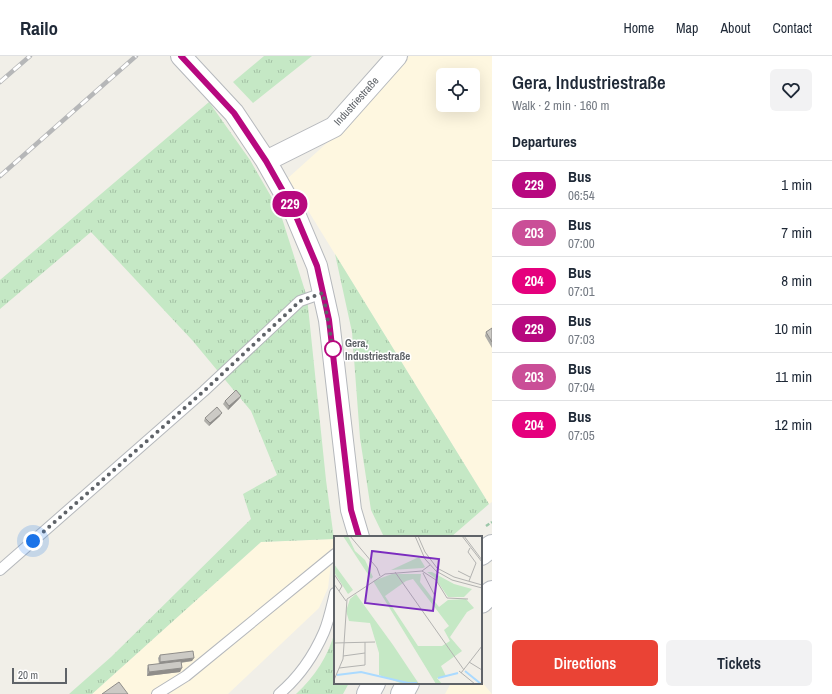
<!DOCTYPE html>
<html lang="en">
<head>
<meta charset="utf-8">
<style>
  body { margin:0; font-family:"Archivo Narrow",sans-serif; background:#f2f2f3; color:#1f2937; height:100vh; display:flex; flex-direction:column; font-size:15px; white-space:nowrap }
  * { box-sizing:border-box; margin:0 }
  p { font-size:13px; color:#747a83 }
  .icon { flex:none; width:22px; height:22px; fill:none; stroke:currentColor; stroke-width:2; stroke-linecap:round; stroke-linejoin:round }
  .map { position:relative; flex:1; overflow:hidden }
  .drawer { display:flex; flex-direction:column; background:#fff; width:340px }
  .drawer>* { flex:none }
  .badge { padding:0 8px; border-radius:13px; font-size:14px; line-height:26px }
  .tools { position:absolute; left:436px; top:12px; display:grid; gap:8px }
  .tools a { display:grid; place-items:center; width:44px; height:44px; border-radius:6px; background:#fff; box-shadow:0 4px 16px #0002; font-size:20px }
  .scale { position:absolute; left:12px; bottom:10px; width:55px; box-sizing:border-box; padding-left:4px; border:2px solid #5f6368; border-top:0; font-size:11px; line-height:14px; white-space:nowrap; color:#5f6368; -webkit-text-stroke:3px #fff; paint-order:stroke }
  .you { position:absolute; width:20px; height:20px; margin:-10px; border:3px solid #fff; border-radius:50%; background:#1a73e8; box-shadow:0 0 0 6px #1a73e833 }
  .map>.badge { position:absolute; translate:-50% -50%; box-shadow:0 0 0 2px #fff }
  h2 { padding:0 20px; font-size:15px; line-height:36px }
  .round { display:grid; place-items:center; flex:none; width:42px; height:42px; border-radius:6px; background:#f2f2f3 }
  .overview { display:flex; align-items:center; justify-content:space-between; height:68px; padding:0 20px }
  h1 { font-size:19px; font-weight:600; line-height:30px }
  .action { display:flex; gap:8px; margin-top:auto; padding:8px 20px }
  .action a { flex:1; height:46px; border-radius:6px; background:#ea4335; color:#fff; font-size:16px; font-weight:600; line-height:46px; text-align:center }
  .action a+a { background:#f2f2f3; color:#1f2937 }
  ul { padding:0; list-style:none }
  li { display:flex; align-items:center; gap:12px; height:48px; padding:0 20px; border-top:1px solid #e0e1e3 }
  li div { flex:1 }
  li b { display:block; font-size:15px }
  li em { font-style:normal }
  li .badge { min-width:44px; font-weight:700; text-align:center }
  header { display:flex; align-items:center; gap:24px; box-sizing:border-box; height:56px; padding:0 20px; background:#fff; border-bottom:1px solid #e0e1e3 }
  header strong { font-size:19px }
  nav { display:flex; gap:22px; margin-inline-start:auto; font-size:14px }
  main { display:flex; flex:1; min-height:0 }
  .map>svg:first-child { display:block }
</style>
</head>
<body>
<header>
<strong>Railo</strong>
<nav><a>Home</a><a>Map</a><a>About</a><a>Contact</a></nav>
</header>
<main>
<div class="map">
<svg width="492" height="638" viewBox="0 0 492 638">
  <defs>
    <pattern id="grass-tufts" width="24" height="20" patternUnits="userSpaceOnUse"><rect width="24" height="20" fill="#c5e8c5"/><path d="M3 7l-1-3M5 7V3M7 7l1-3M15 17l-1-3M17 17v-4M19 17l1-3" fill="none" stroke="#a3c0a4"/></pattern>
  </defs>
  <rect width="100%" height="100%" fill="#f1efe8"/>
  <path fill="#fef7e0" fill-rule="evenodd" d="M409 0H492V446L489 448 288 122 338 77ZM443 19H473V49H443Z
    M334 483 328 532 319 552 228 638H92L261 486Z
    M481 625 492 638H445L451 627H481Z"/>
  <path fill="url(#grass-tufts)" d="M264 0H312L253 47 233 26Z
    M209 46 250 104 280 156 307 241 326 424 334 483 261 486 92 638H69L111 601 251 463 243 438 277 419 251 355 192 284 91 176 0 253V224Z
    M335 198 489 448 451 481H384L371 454 360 382 352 276Z
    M335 575V627H349L343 638H296C315 620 328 601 335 575Z"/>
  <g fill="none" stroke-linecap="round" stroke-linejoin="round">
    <defs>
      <path id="service" d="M0 514 204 335 300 245 323 237
        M157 638 186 620 335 498
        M279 638C298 622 314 599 324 576 329 564 332 549 335 537"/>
      <path id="minor" d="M181 0 234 57 266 105 293 153 317 210 329 264 351 454 359 481
        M266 105 334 71 397 0"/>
      <path id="secondary" d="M481 498 492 490
        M481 546 492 536
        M368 638 374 627
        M402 638 408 627"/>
    </defs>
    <use href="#service" stroke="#b5b8bc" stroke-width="12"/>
    <use href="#minor" stroke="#b5b8bc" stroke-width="22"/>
    <use href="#secondary" stroke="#b6babf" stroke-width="24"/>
    <path stroke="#9cc7a9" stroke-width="2.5" stroke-dasharray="4 2" stroke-linecap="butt" d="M486 470 492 466"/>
    <use href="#service" stroke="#fff" stroke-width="10"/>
    <use href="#minor" stroke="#fff" stroke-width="20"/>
    <use href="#secondary" stroke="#fff" stroke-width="22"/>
    <defs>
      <path id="rail" d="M0 26 30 0
        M0 120 136 0"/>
    </defs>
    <use href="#rail" stroke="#b6b7b8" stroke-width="4.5"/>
    <use href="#rail" stroke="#fff" stroke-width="3" stroke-dasharray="9" stroke-linecap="butt"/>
  </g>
  <path fill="#afaea9" d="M492 272V292L485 280 486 276Z
    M241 340 239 343 228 354 223 348 225 345Z
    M220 360 209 370 204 365 205 362Z
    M160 599 192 605 181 607 180 616 147 620V613L148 609 159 608 158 602Z"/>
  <path fill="#8f8d8a" d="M241 340 239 343 228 354 229 350Z
    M222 357 220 360 209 370 210 367Z
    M194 602 192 605 159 609 160 606Z
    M182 612 180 616 147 620 149 616Z"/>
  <path fill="#cccac5" stroke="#8f8d8a" d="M492 272V286L486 276Z
    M236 334 241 340 229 350 225 345Z
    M217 351 222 357 210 367 205 362Z
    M193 595 194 602 160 606V599Z
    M181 605 182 612 149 616 148 609Z
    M119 626 128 638H102Z"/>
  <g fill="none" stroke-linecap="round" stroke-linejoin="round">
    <defs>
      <path id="line" d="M181 0 234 57 266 105 293 153 317 210 329 264 351 454 359 481"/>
    </defs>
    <use href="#line" stroke="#fff" stroke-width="9"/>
    <use href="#line" stroke="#b7087f" stroke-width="6"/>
    <path stroke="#5f6368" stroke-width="4" stroke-dasharray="0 7.2" d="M33 485 204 335 300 245 323 237 333 293"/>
  </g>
  <circle fill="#fff" stroke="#b7087f" stroke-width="2" cx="333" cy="293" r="8"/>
  <g text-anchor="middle" stroke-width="3" stroke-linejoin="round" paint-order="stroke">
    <g font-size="11" fill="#5f6368" stroke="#fff">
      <text transform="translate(356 45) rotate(-48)" y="4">Industriestraße</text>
    </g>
    <g font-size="11" font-weight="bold" fill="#5f6368" stroke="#fff" text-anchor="start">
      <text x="345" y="291">Gera,<tspan x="345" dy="13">Industriestraße</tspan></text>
    </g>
  </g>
  <g transform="translate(334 480)">
    <rect width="148" height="148" fill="#f1efe8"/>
    <path d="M9 0H14L21 15 31 24 39 41 37 43ZM85 21 91 31 89 32 57 34ZM0 28 19 54 14 58 0 36ZM93 36H98L120 48 138 53 130 61H114L101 42ZM58 38H87L86 46 105 71 114 64 132 63 140 72 133 76 116 101 128 115 107 130 112 140 103 142 108 148H102L39 45ZM79 43 115 90 110 94 116 105 108 110H84L51 60 72 45ZM22 58 59 109 85 148H69L45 139V117L36 87 15 85 12 75 16 63Z" fill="#c5e8c5" fill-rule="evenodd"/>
    <path fill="none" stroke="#aadaff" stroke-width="2" d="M131 135 147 148M3 139 27 136 74 147H83M104 142 124 137"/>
    <path fill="none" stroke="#b3b3b1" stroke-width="1" d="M16 0 43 32 46 40M81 0 91 23 102 35 118 44 148 52M84 0 91 16 103 32 120 41 148 49M128 0 148 26M130 0 148 24M88 35 102 44 113 62 134 63M124 35 136 41M61 36 130 134M89 37 101 60M0 38 8 50 5 55M135 45 142 27 134 16 136 12M0 48 12 65M0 107 41 106M9 120 31 117V106M135 126 148 134M5 132 31 129V117M125 135 141 148M127 137 148 110M0 144 9 123 13 63 51 38 88 35 96 29"/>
    <path fill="#7b2cbf" fill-opacity="0.15" stroke="#7b2cbf" stroke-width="2" d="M38 15 105 23 99 75 31 67Z"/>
    <rect width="148" height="148" fill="none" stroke="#5f6368" stroke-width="2"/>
  </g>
</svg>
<div class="tools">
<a><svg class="icon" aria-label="locate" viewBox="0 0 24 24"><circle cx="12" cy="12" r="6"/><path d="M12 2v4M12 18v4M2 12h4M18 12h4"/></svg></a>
</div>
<div class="scale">20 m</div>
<div class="you" style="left:33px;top:485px"></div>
<b class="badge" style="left:290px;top:148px;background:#b7087f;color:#fff">229</b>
</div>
<section class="drawer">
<div class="overview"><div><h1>Gera, Industriestraße</h1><p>Walk · 2 min · 160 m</p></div><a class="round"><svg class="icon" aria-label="heart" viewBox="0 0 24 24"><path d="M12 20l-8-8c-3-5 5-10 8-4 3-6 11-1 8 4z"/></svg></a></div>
<h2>Departures</h2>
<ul>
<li><span class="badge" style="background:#b7087f;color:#fff">229</span><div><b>Bus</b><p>06:54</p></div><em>1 min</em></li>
<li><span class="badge" style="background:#ca4e97;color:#fff">203</span><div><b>Bus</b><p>07:00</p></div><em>7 min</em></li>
<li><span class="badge" style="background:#e5007d;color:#fff">204</span><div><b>Bus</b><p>07:01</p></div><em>8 min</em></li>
<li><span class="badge" style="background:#b7087f;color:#fff">229</span><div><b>Bus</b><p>07:03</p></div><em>10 min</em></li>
<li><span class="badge" style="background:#ca4e97;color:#fff">203</span><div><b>Bus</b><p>07:04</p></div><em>11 min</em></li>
<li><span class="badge" style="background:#e5007d;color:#fff">204</span><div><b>Bus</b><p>07:05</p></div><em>12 min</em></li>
</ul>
<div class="action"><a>Directions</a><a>Tickets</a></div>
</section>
</main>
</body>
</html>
